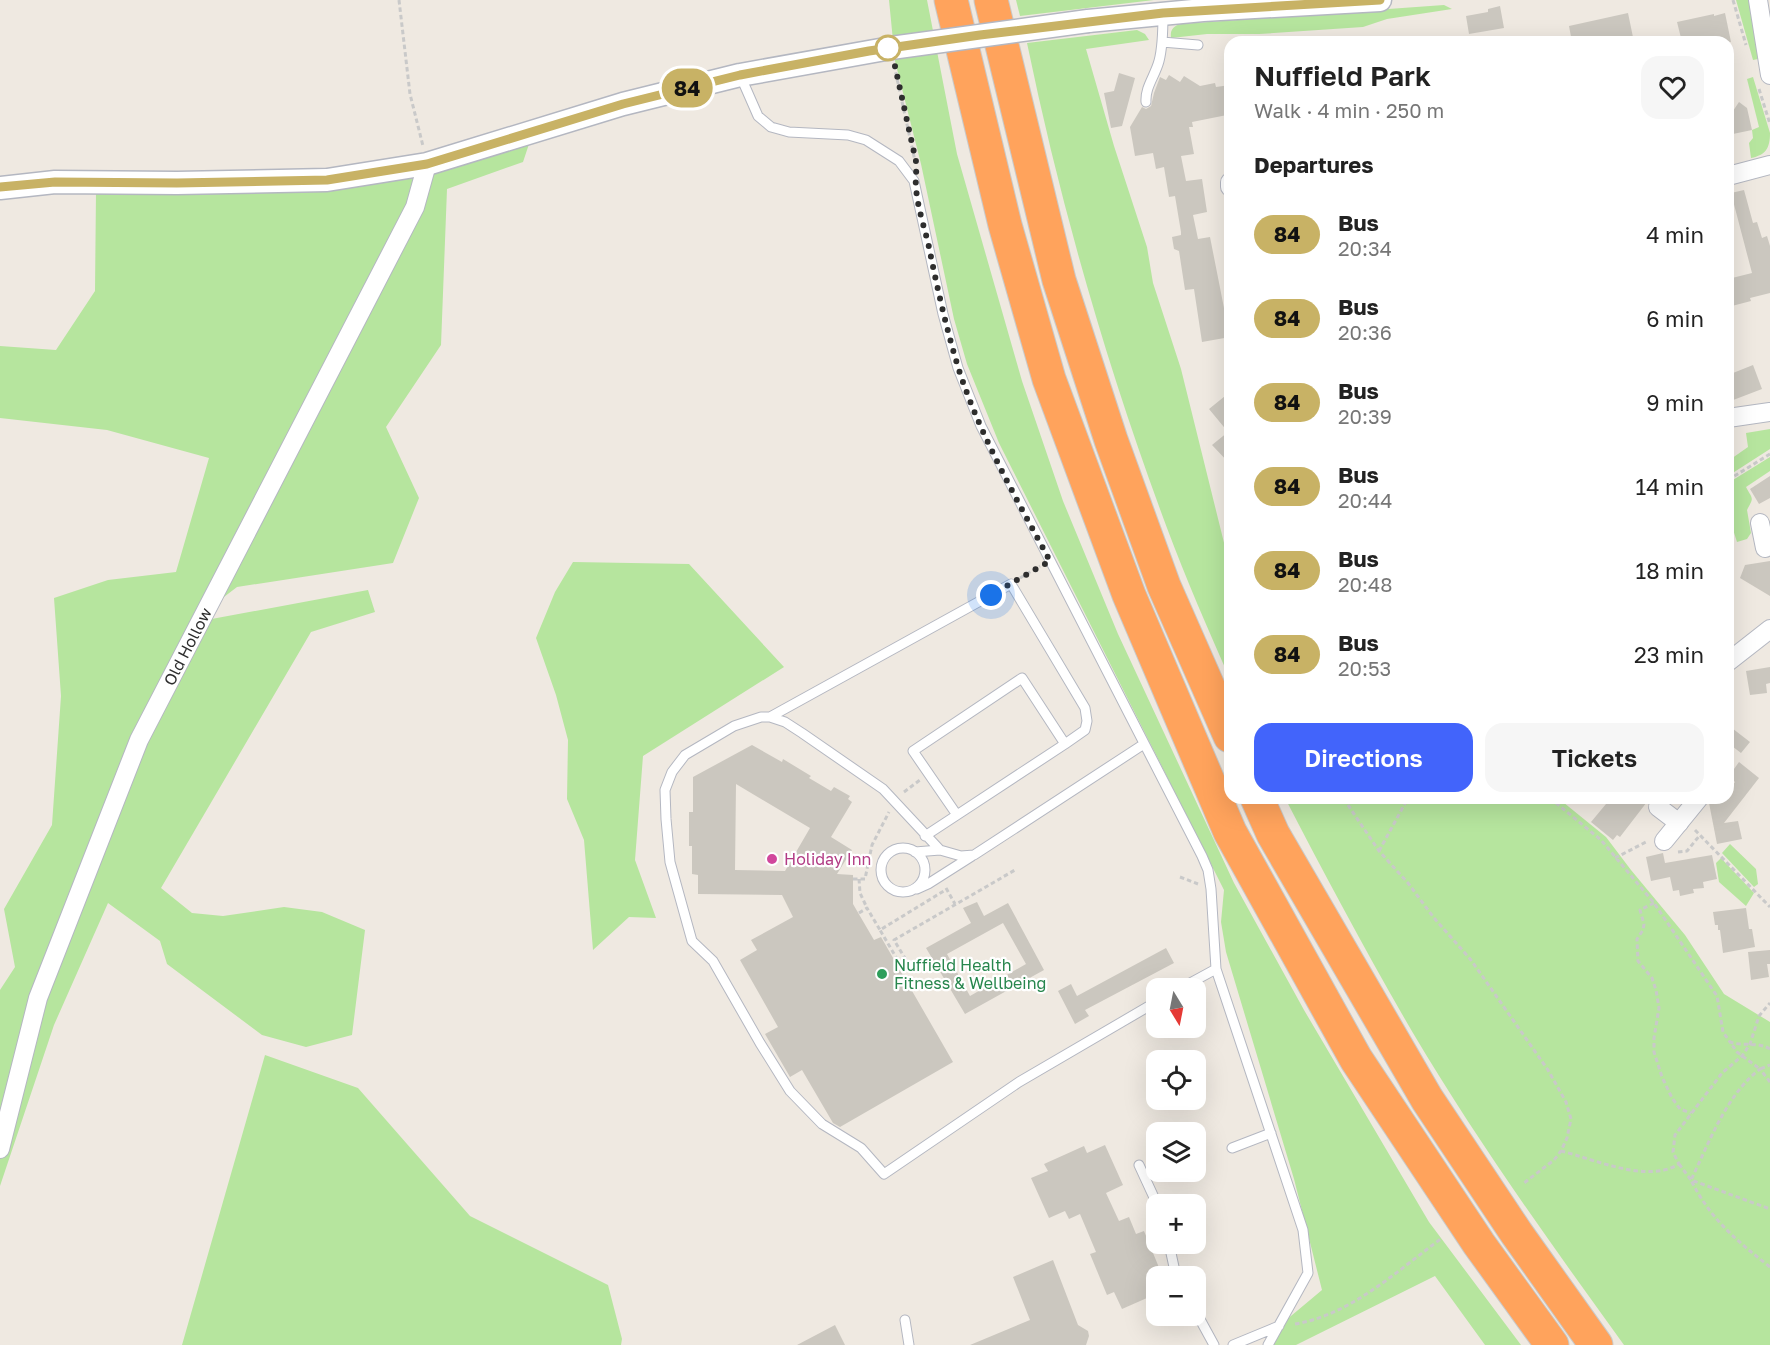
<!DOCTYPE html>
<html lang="en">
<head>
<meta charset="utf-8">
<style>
  body { margin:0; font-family:"Golos Text",sans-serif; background:#f6f6f6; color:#222; height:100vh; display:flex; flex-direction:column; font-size:22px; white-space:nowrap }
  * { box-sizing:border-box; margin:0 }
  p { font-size:20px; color:#767676 }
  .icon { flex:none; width:33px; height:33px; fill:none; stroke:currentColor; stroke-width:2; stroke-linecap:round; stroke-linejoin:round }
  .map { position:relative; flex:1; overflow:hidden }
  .drawer { position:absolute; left:1224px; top:36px; width:510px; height:768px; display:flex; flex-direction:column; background:#fff; border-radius:18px; box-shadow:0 6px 24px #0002 }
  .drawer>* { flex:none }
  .badge { padding:0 12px; border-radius:20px; font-size:21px; line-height:39px }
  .needle { width:39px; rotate:170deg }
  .tools { position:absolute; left:1146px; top:978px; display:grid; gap:12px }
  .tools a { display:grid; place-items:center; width:60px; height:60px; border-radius:12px; background:#fff; box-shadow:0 6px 24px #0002; font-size:30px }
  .you { position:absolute; width:30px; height:30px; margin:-15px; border:4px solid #fff; border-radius:50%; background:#1a73e8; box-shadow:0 0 0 9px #1a73e833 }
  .map>.badge { position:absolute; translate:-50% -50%; box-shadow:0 0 0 3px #fff }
  h2 { padding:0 30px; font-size:22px; line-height:54px }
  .round { display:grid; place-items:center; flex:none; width:63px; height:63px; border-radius:18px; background:#f6f6f6 }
  .head { display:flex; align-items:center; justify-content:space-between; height:102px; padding:0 30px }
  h1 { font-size:28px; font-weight:600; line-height:45px }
  .action { display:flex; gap:12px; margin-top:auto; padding:12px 30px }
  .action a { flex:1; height:69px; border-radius:18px; background:#4264fb; color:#fff; font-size:24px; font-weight:600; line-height:69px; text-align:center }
  .action a+a { background:#f6f6f6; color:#222 }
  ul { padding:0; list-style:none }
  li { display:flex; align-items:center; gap:18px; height:84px; padding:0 30px }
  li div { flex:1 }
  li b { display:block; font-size:22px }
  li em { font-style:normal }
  li .badge { min-width:66px; font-weight:700; text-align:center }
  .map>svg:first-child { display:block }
</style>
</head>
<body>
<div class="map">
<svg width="1770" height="1345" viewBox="0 0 1770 1345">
  <rect width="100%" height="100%" fill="#efe9e1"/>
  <path fill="#b6e59e" d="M889 0H927L957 154 1022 381 1063 501 1118 634 1234 883 1304 1010 1429 1222 1521 1345H1485L1435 1276 1296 1345H1268L1279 1326 1322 1290 1294 1179 1226 952 1221 922 1224 890 999 443 967 364 954 319 921 164 895 61Z
    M1016 0H1154L1020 16Z
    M1736 0H1750L1758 59 1753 60Z
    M1444 5 1452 9 1387 19 1363 27 1259 34H1207L1171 38C1170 30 1173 26 1181 24Z
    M1137 30 1145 34 1149 40 1086 49 1114 146 1147 247 1153 283 1181 369 1230 567V679C1208 629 1186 579 1167 528 1108 370 1061 208 1027 43Z
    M1753 77 1770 133C1770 148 1766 155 1751 158L1749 143 1753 138 1752 130 1759 127 1747 79Z
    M529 144 523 162 447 189 441 345 386 427 419 498 393 563 237 587 190 623 368 590 375 612 311 632 161 888 192 913 223 916 284 907 322 912 365 930 352 1035 306 1047 262 1035 167 964 160 941 108 903 54 1025 0 1186V990L15 967 4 909 52 825 61 696 54 598 108 580 176 572 209 458 107 430 0 418V346L56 350 95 291 96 192H325L399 179Z
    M1770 429V449L1728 476V461L1748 447 1746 433Z
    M1770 457V471L1746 487C1753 500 1754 497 1747 510L1751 533 1747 539 1737 542 1728 514V483Z
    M573 562 689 564 784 667 643 756 635 860 656 918 629 917 593 950 584 840 567 799 568 740 556 695 536 638 555 592Z
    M1285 798H1558L1606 837 1631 870 1685 935 1724 994 1770 1022V1345H1624C1551 1244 1477 1141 1413 1033 1368 956 1326 877 1285 798Z
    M1730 844 1756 869 1758 884 1754 887 1722 853Z
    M1721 858 1754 893 1746 906 1719 882 1716 863Z
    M265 1055 358 1088 470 1216 608 1285 622 1339 621 1345H182Z"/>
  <path fill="#cbc7bf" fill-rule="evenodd" d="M1500 6 1504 28 1469 34 1466 16 1488 12V9Z
    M1628 13 1634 42H1572L1569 26Z
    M1725 13 1731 42H1682L1677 22 1714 14V16Z
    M1119 73 1135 78 1122 126 1111 128 1104 93 1114 91Z
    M1169 75 1180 82 1184 76 1200 86 1215 83 1216 87 1230 85V102L1225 103 1227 115 1192 122 1193 127H1189L1194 154 1181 156 1186 181 1202 179 1207 212 1193 215 1198 239 1210 237 1224 308 1230 307V337L1202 342 1194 289 1185 290 1179 251 1174 249 1172 237 1181 235V232L1175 196 1169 197 1164 167 1156 169 1153 153 1135 156 1130 127 1142 107 1146 109 1151 106 1154 93 1160 77 1166 80Z
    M1739 102 1747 108 1752 130 1728 135V115L1731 114Z
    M1744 190 1753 223 1757 222 1762 238 1767 236 1770 246V293L1750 298 1751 301 1728 307V279L1752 273 1731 193Z
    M1753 365 1762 389 1728 402V375Z
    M1230 392V464L1212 445 1228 432 1209 409Z
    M1770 476V498L1759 504 1750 489Z
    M1770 561V596L1740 578 1745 565Z
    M1770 667V683L1766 684 1767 693 1750 695 1746 671Z
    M1728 725 1750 742 1741 753 1728 743Z
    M752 745 782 762 783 759 811 776 809 778 831 791 834 787 850 796 848 799 852 802 831 837 852 850 837 874 853 875V904L874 940 881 937 953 1062 840 1127 833 1123 802 1070 790 1077 765 1034 778 1027 740 960 757 950 751 940 793 917 782 895 698 894V875L692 874V846H689V812H693V777ZM736 784 810 828 785 871 735 870Z
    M1739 762 1759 778 1724 823 1738 821 1742 839 1717 844 1709 803 1710 798H1728V791L1735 782 1729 776Z
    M1611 798H1650L1620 837 1617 835 1613 840 1591 822Z
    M1663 853 1665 863 1712 855 1717 879 1703 882 1704 888 1693 889 1694 893 1680 896 1679 890 1673 891 1670 877 1651 881 1646 857Z
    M977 902 984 916 1008 903 1044 970 965 1014 926 948 971 923 963 908ZM1003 923 1026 964 970 996 947 954Z
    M1746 908 1749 929H1752L1755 947 1723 953 1720 930H1718V925H1715L1713 912Z
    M1166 948 1174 963 1085 1010 1089 1016 1075 1024 1058 991 1071 984 1077 996Z
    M1770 950V964H1767L1769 977 1751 980 1748 952Z
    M1105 1145 1123 1185 1106 1193 1119 1221 1129 1217 1136 1234 1144 1231 1160 1270 1156 1272V1294L1122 1309 1114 1292 1107 1295 1090 1254 1096 1252 1080 1214 1069 1219 1065 1211 1049 1218 1031 1178 1048 1171 1044 1164 1084 1146 1087 1153Z
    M1053 1260 1078 1325 1088 1331 1089 1336 1086 1345H970L1030 1320 1013 1277Z
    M835 1325 845 1345H797Z"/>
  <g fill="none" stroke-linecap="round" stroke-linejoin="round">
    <defs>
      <path id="service" d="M1162 42 1198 45
        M740 75 758 116 771 127 789 132 848 135 866 140 899 161 914 181 943 314 958 368 981 426 1202 856 1208 870 1211 889 1216 969 1303 1230 1308 1273 1268 1345
        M1146 102C1145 87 1155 76 1159 61 1163 46 1163 29 1163 13
        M1022 678 1065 744 957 815 913 751Z
        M770 717 1011 584 1085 708 1087 721 1085 730 1065 744
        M925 836 957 815
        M881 870a22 22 0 1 1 44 0a22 22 0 1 1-44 0Z
        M940 850 883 789 802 733 785 722 770 717H761L734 726 685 755 672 772 665 790 666 819 670 862 692 941 713 961 760 1043 790 1091 822 1124 861 1148 884 1174 1019 1082 1156 1002
        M915 852 940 850 961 856 974 855 1144 744
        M917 889 928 884 972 856
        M1181 988 1216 969
        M1232 1148 1271 1133
        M1139 1165 1157 1204
        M1169 1244 1176 1276
        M1196 1312 1214 1345
        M905 1320 909 1345
        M1233 1345 1279 1326"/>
      <g id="minor">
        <path d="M1758 0 1770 75"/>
        <path d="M1728 176 1770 165"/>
        <path d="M1230 182V187"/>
        <path d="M1728 418 1770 412"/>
        <path d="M1760 523 1765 548"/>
        <path d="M1728 662 1770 629"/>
        <path d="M1658 807 1679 823"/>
        <path d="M1664 841 1699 798"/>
        <path id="s1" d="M0 1149 38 998 139 740 415 207 427 164"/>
      </g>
      <path id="tertiary" d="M1088 21 1203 10 1380 0
        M0 188 55 182 177 183 327 180 427 164 623 104 740 75 891 48"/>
      <path id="motorway" d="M951 0 1005 225 1049 379 1129 595 1230 832 1356 1059 1479 1244 1552 1345
        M991 0 1059 280 1111 440 1164 586 1230 736
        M1257 798 1273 834 1427 1099 1517 1234 1596 1345"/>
    </defs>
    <use href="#service" stroke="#b4b7c1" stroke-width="11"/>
    <use href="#minor" stroke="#b4b7c1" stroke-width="20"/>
    <use href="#tertiary" stroke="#b4b7c1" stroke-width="25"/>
    <use href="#motorway" stroke="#c9c9c9" stroke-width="35"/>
    <path stroke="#c9c9c9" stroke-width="3" stroke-dasharray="4.5 3" stroke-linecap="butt" d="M399 0 410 94 423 146
      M1733 0 1746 45
      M894 65 915 161
      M1759 89 1770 124
      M1728 480 1770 454
      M1020 578 1040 566
      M904 792 920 780
      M1345 798 1348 805 1379 851 1408 883 1434 918 1471 960 1548 1070 1566 1102 1571 1119 1567 1138 1561 1151 1554 1160 1524 1183
      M1550 798 1601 840 1654 903 1717 996 1723 1032 1730 1042
      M1695 830 1770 907
      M1379 851 1408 798
      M1678 852 1687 851 1700 835
      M1615 858 1648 841
      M1180 877 1198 884
      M853 879H865L872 845 889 812
      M859 879 860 893 867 908
      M946 888 955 904
      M1654 903 1640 910 1644 924 1643 930 1637 939 1638 961 1652 978 1656 990 1659 1008 1654 1038V1052L1662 1077 1672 1098 1680 1109 1691 1113
      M859 913 867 908 880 930
      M900 964 906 960 894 940 1015 870
      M897 965 900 964 880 930 947 889
      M1770 1049C1756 1041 1744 1047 1730 1042L1737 1052 1760 1069 1770 1065
      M1770 1082 1760 1069C1726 1095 1709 1143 1691 1180 1710 1219 1737 1241 1770 1267
      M1561 1151C1594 1159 1647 1184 1679 1164L1673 1152 1675 1135 1722 1073 1742 1056 1750 1044 1759 1016 1770 1003
      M1679 1164 1691 1180 1770 1209
      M1295 1324C1351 1315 1398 1270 1442 1238"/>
    <use href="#service" stroke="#fff" stroke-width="9"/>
    <use href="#minor" stroke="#fff" stroke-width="18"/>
    <use href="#tertiary" stroke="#fff" stroke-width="22"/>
    <use href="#motorway" stroke="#ffa35c" stroke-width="33"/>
    <defs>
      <path id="tertiary-bridge" d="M891 48 1088 21"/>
    </defs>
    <use href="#tertiary-bridge" stroke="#b4b7c1" stroke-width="25" stroke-linecap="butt"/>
    <use href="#tertiary-bridge" stroke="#fff" stroke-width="22"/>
  </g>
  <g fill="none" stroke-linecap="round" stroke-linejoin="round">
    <defs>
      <path id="line" d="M0 187 55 182 177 183 327 180 427 164 623 104 740 75 869 51 980 35 1163 13 1380 0"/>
    </defs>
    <use href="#line" stroke="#fff" stroke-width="14"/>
    <use href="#line" stroke="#c8b265" stroke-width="9"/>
    <path stroke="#2e2e2e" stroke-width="6" stroke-dasharray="0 10.8" d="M888 48H891L917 166C912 193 923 221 929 247 937 287 946 327 958 367 979 434 1016 498 1050 561L991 595"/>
  </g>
  <circle fill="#fff" stroke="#c8b265" stroke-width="3" cx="888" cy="48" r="12"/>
  <circle fill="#d1479c" stroke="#fff" stroke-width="2" cx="772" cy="859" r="6"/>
  <circle fill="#2e9e5b" stroke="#fff" stroke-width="2" cx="882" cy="974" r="6"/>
  <g text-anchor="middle" stroke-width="4.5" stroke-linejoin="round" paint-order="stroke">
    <g font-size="16" fill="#2e2e2e" stroke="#fff">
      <text dy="6" stroke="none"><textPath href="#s1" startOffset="538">Old Hollow</textPath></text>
    </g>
    <g font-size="16" fill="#b23c85" stroke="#fff" text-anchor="start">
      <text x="784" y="865">Holiday Inn</text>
    </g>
    <g font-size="16" fill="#27864d" stroke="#fff" text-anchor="start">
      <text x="894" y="971">Nuffield Health<tspan x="894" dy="18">Fitness &amp; Wellbeing</tspan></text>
    </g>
  </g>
</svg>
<div class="tools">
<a><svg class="needle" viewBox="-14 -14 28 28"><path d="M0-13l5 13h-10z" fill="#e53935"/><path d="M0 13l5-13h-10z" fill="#767676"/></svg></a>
<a><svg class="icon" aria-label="locate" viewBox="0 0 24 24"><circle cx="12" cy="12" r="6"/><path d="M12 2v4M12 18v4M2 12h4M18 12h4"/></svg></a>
<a><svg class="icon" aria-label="layers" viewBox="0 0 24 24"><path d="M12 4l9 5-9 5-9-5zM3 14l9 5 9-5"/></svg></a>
<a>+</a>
<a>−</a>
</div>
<div class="you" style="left:991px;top:595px"></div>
<b class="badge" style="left:687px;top:88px;background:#c8b265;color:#111">84</b>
<section class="drawer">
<div class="head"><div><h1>Nuffield Park</h1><p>Walk · 4 min · 250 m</p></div><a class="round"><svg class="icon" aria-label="heart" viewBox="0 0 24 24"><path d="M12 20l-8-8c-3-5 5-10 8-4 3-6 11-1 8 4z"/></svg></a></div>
<h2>Departures</h2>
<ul>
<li><span class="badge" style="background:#c8b265;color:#111">84</span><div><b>Bus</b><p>20:34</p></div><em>4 min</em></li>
<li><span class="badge" style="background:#c8b265;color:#111">84</span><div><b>Bus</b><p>20:36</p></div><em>6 min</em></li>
<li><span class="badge" style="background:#c8b265;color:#111">84</span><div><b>Bus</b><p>20:39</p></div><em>9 min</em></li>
<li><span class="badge" style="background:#c8b265;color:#111">84</span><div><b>Bus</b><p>20:44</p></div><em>14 min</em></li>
<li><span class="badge" style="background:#c8b265;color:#111">84</span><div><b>Bus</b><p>20:48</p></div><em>18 min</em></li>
<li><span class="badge" style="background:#c8b265;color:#111">84</span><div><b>Bus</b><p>20:53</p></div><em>23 min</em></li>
</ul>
<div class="action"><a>Directions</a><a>Tickets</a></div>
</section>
</div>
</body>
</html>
